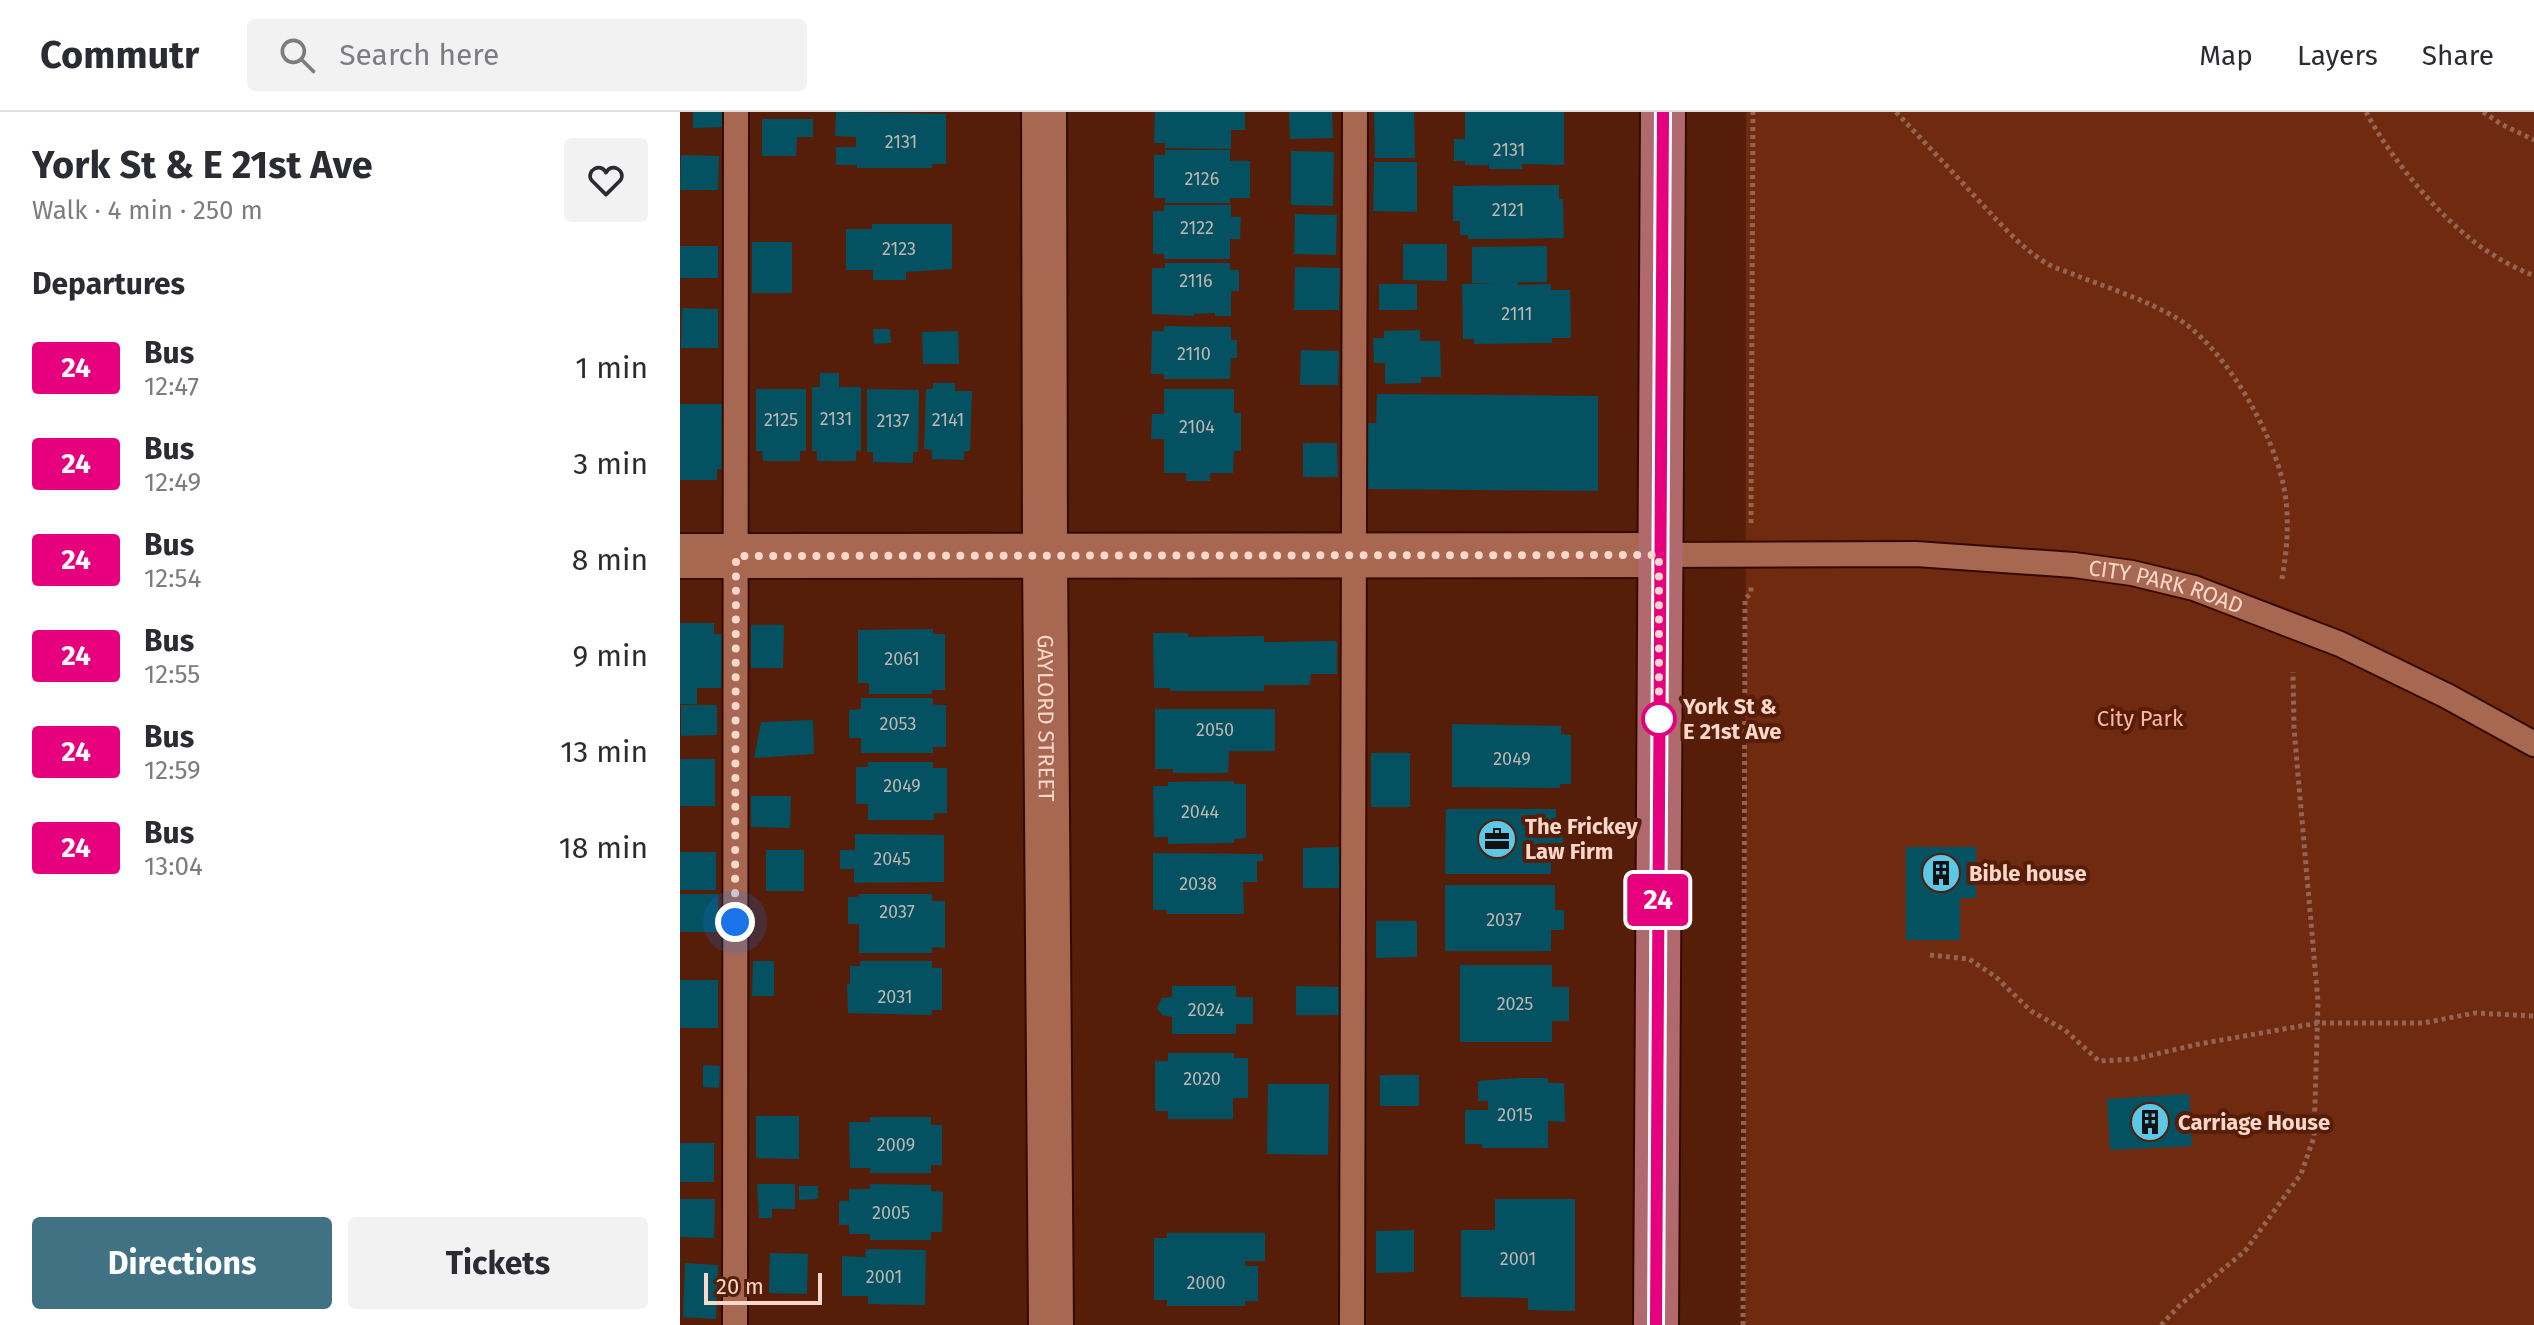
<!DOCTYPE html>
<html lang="en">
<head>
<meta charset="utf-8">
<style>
  body { margin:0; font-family:"Fira Sans",sans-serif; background:#f2f2f3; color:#2b2b33; height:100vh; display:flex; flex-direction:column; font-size:30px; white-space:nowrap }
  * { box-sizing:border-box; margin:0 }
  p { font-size:26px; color:#7c7c81 }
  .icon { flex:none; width:44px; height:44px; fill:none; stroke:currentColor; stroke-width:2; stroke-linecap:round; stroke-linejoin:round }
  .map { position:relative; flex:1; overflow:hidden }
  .side { display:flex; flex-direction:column; background:#fff; width:680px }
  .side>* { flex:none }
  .badge { padding:0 16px; border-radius:6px; font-size:28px; line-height:52px }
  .scale { position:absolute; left:24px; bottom:20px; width:118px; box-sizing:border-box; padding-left:8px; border:4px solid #fcd7cb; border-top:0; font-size:22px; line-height:28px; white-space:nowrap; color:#fcd7cb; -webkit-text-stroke:6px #561e09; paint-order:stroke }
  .you { position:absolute; width:40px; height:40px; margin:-20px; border:6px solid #fff; border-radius:50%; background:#1a73e8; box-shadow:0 0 0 12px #1a73e833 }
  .map>.badge { position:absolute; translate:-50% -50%; box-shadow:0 0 0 4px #fff }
  h2 { padding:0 32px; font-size:30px; line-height:72px }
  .round { display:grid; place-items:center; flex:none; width:84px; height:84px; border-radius:8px; background:#f2f2f3 }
  .headline { display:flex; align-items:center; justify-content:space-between; height:136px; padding:0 32px }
  h1 { font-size:38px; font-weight:700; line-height:60px }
  .action { display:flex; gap:16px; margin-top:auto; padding:16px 32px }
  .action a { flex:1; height:92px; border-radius:8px; background:#417284; color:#fff; font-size:32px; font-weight:700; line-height:92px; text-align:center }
  .action a+a { background:#f2f2f3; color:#2b2b33 }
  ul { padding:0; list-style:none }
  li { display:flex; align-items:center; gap:24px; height:96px; padding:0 32px }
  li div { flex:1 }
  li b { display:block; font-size:30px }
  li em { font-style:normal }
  li .badge { min-width:88px; font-weight:700; text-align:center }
  header { display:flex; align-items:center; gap:48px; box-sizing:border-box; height:112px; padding:0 40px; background:#fff; border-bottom:2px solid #e1e1e2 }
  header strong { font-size:38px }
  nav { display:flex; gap:44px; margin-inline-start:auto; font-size:28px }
  .search { width:560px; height:72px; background:#f2f2f3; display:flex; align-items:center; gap:20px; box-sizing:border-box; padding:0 28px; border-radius:8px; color:#7c7c81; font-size:30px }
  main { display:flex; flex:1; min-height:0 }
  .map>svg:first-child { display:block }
</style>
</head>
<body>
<header>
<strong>Commutr</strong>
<div class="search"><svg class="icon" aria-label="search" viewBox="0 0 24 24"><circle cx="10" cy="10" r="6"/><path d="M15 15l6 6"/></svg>Search here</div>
<nav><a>Map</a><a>Layers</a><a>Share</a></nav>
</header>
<main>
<section class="side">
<div class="headline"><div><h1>York St &amp; E 21st Ave</h1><p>Walk · 4 min · 250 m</p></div><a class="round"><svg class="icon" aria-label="heart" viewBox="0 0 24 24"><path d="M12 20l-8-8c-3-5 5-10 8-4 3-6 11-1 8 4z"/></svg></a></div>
<h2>Departures</h2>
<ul>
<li><span class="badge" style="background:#e6007e;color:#fff">24</span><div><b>Bus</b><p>12:47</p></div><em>1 min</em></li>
<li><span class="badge" style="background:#e6007e;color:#fff">24</span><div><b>Bus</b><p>12:49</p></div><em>3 min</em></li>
<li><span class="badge" style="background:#e6007e;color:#fff">24</span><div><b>Bus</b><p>12:54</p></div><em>8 min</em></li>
<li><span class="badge" style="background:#e6007e;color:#fff">24</span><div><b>Bus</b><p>12:55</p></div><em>9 min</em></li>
<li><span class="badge" style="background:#e6007e;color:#fff">24</span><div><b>Bus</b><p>12:59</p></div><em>13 min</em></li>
<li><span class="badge" style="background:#e6007e;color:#fff">24</span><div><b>Bus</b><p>13:04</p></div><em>18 min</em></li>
</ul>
<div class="action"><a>Directions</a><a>Tickets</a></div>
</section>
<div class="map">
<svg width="1854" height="1213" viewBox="0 0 1854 1213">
  <rect width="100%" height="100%" fill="#561e09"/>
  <path fill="#702a0f" d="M1066 0H1854V1213H1065Z"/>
  <path fill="#045162" d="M13 0H46V15L13 16Z
    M156 0 266 2V52H252V56H177V53H156V35H176V25L155 24Z
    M475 0H565V18H551V37L485 36V31H474Z
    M609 0H652L653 26 610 27Z
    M694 0H734L735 46H695Z
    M785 0H884V53L842 52V57H809V53H785V49H774V27H785Z
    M82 7H133V25H117L116 44H82Z
    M485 38H550V49H570V86H550V91H485V86H474V43H485Z
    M611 39 654 40 653 94 611 93Z
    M1 43 39 44 38 78H0Z
    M694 50H737V100L693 99Z
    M879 73V87H883L884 126 788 127V123H780V109H773V74Z
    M484 93H551V105H561L560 127H550V147H484V142H473V99H484Z
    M615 102 657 103 656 143 614 142Z
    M192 112H272V157L226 160V168H193V158H166V117H192Z
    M72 130H112V181H72Z
    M723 132H767V169L723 168Z
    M0 134H38V166H0Z
    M867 134V170H838V173L871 172V178H890L891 226H872V231L794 232V227H783L782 172H815L792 171V135Z
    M485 151H550V158H559V179H551V204H535V201L514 202V204L472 202V156H485Z
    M615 155 660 156 659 198H614Z
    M699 172H737V198H699Z
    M2 196 38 197V236H1Z
    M484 214 551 215V228H557V246H551L550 267H484V262H471L472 219H484Z
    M193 217H210L211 231 194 232Z
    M740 218V229H760L761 265H741V271L705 272V251H694L693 226H704V219Z
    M278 219 279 252H243L242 220Z
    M621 238 659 239 658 273H620Z
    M140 261H159V275H181V339H176V349H137V339H132V275H140Z
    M253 271H275V279H292L290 339H284V348L251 347 252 338 244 337 246 277H253Z
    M76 277H126V339H120V349H83L82 339H76Z
    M187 277 239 278 238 340H233V351L193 350V340H187Z
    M484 277H554V301H561V339H554L553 361H530V369H506V361H484V327H471L472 302H484Z
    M697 282 918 284V379L683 377V354H688V311H696Z
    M0 292H43L44 357H37V368H0Z
    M623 331H657L658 365H623Z
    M0 511H34V522H43V576H17V592H0Z
    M71 513H104L103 556H71Z
    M253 517V522H265V578H252V582H189V571H178V518Z
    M473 521H508V525L584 524V530L657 529V562H631L630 573H584V579H490V576H474Z
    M181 586H253V593H266V635H253V641H181V626H169V598L181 597Z
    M1 593H37V623L1 624Z
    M475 597H595V639H549L548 661H493V657H475Z
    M133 608 134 642 74 646 81 610Z
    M772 612 881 614V622L891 623V672H880V676L772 675Z
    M691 641H730V695H691Z
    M0 647H35V694H0Z
    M188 650H253V656H267V701H254V708H188V692H176V655H188Z
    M554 669V672H566V726L554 727V731L488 732V725H474L473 674H488V670Z
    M71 684H111L110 716 71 715Z
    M766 697H876V721H883V742H871V762H765Z
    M175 722 264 723V770L174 771V757H160V738H175Z
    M663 735V776H623V736Z
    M1226 735H1296V786H1280V828H1226Z
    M86 738H124V779H86Z
    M0 740H36V778H0Z
    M473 741 577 742H583V749H577V770H563L564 802H487V798H473Z
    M765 773H875V798H884V818H871V839H765Z
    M0 782H38V820H0Z
    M179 782H252V789H265V836L252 835V841H179V812H168V785H179Z
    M696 809H737V845L696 846Z
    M73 849H94V884H72Z
    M180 849H252V856H262V898H252V903L168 901 167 872H170V854H180Z
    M780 853H872V875H889V909H872V930H780Z
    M0 868H38V916H0Z
    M492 874H556V885H573V912H556V922H492V905L482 903 477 896 482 886 492 885Z
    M616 874 659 875V903H616Z
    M488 941H554V946H568V986H553V1007H488V999H475V949H488Z
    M23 953 40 954 39 976 23 975Z
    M700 963H739V994H700Z
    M838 966H868V971H884L885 1010 868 1009V1036H802V1032H785V998H808V989H798V969Z
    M588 972H649L648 1043 587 1042Z
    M1509 982 1512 1034 1430 1038 1427 987Z
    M76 1004H119V1047L76 1046Z
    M190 1005H251V1013H262V1053H251V1061H190V1056H170L169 1010H190Z
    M0 1031H34V1070H0Z
    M77 1072H115V1097H92V1106H79Z
    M190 1072 251 1073V1079L263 1080 262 1120H251V1128H190V1122H169V1113H159V1089H169V1077H190Z
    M119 1074H138V1087L119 1088Z
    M0 1087H35L34 1126 0 1125Z
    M815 1087H895V1199L848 1198V1186L781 1185V1118H815Z
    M734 1118V1160L696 1161V1119Z
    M487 1121H585V1149H565V1154H578V1189H565V1194H487V1188H474V1126H487Z
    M186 1137 246 1138 245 1193 188 1192V1184H162V1144L185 1145Z
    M90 1141 128 1142 127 1182 89 1181Z
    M5 1151 38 1153 36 1207 3 1205Z"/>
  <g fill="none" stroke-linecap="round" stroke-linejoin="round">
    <defs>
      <g id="lane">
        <path id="s1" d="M979 443 1236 442 1394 453 1452 461 1514 476 1660 532 1767 584 1854 632"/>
        <path d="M55 1213 56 0"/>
        <path d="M672 1213 675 0"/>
      </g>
      <g id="street">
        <path id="s2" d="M364 0 365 443 371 1213"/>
        <path d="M0 444 979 443"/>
      </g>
      <path id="secondary" d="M976 1213 983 0"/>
    </defs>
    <use href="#lane" stroke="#340a00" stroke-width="28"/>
    <use href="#street" stroke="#340a00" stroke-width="48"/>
    <use href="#secondary" stroke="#340a00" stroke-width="48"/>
    <path stroke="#946351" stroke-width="5" stroke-dasharray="4 4" stroke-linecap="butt" d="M1216 0C1244 30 1272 59 1299 89 1320 111 1340 135 1366 151 1376 157 1389 160 1400 165 1432 177 1465 188 1495 205 1544 233 1594 322 1604 376 1610 407 1607 437 1602 467
      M1686 0C1712 49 1766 115 1815 144 1827 152 1841 158 1854 164
      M1803 0 1821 12 1854 28
      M1071 411 1073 0
      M1250 843 1289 847 1316 865 1351 899 1385 918 1419 949 1455 947 1519 932 1638 911H1743L1795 901 1854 904
      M1063 1213 1065 487 1071 481V473
      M1481 1213 1500 1193 1565 1139 1621 1062 1634 1025 1638 890 1614 617 1613 560"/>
    <use href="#lane" stroke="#a76751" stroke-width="24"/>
    <use href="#street" stroke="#a76751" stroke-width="44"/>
    <use href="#secondary" stroke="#b0696c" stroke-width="44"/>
  </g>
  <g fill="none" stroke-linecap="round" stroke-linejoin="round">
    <defs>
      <path id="line" d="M976 1213 983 0"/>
    </defs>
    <use href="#line" stroke="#fff" stroke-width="18"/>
    <use href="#line" stroke="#e6007e" stroke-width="12"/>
    <path stroke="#fcd7cb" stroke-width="8" stroke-dasharray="0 14.4" d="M55 810 56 444 979 443V617V607"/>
  </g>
  <defs>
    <symbol id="office-disc" viewBox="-11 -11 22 22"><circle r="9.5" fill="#5bc8e7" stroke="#561e09"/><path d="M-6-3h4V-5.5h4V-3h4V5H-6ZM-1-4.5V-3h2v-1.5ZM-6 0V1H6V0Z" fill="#111"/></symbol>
    <symbol id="building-disc" viewBox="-11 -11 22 22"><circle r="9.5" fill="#5bc8e7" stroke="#561e09"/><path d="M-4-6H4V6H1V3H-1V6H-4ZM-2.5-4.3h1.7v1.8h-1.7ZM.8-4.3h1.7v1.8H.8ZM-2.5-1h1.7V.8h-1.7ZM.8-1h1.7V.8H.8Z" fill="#111"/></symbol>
  </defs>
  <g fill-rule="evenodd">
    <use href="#office-disc" x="795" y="705" width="44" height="44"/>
    <use href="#building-disc" x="1239" y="739" width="44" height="44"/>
    <use href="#building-disc" x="1448" y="988" width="44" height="44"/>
  </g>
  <circle fill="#fff" stroke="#e6007e" stroke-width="4" cx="979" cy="607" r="16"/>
  <g text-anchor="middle" stroke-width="8" stroke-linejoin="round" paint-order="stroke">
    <g font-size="18" fill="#beb6b1">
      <text x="221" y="36">2131</text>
      <text x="829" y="44">2131</text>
      <text x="522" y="73">2126</text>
      <text x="828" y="104">2121</text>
      <text x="517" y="122">2122</text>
      <text x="219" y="143">2123</text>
      <text x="516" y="175">2116</text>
      <text x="837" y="208">2111</text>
      <text x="514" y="248">2110</text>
      <text x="156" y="313">2131</text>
      <text x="101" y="314">2125</text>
      <text x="268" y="314">2141</text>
      <text x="213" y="315">2137</text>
      <text x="517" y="321">2104</text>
      <text x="222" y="553">2061</text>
      <text x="218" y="618">2053</text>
      <text x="535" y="624">2050</text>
      <text x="832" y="653">2049</text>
      <text x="222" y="680">2049</text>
      <text x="520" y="706">2044</text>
      <text x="212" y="753">2045</text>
      <text x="518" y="778">2038</text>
      <text x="217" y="806">2037</text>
      <text x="824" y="814">2037</text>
      <text x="215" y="891">2031</text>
      <text x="835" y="898">2025</text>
      <text x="526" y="904">2024</text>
      <text x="522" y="973">2020</text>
      <text x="835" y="1009">2015</text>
      <text x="216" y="1039">2009</text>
      <text x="211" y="1107">2005</text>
      <text x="838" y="1153">2001</text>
      <text x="204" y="1171">2001</text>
      <text x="526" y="1177">2000</text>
    </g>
    <g font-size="22" fill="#fcd7cb" stroke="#561e09">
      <text dy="8" stroke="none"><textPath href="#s1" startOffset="510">CITY PARK ROAD</textPath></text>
      <text dy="8" stroke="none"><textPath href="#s2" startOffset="606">GAYLORD STREET</textPath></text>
    </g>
    <g font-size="22" font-weight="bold" fill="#fcd7cb" stroke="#561e09" text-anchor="start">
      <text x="1003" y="602">York St &amp;<tspan x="1003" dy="25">E 21st Ave</tspan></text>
    </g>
    <g font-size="22" fill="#ffb79f" stroke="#561e09">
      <text x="1460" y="614">City Park</text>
    </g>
    <g font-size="22" font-weight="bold" fill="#fcd7cb" stroke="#561e09" text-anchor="start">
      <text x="845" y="722">The Frickey<tspan x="845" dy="25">Law Firm</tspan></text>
      <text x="1289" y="769">Bible house</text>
      <text x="1498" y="1018">Carriage House</text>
    </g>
  </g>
</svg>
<div class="scale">20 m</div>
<div class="you" style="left:55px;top:810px"></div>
<b class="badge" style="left:978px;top:788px;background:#e6007e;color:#fff">24</b>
</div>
</main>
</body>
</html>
